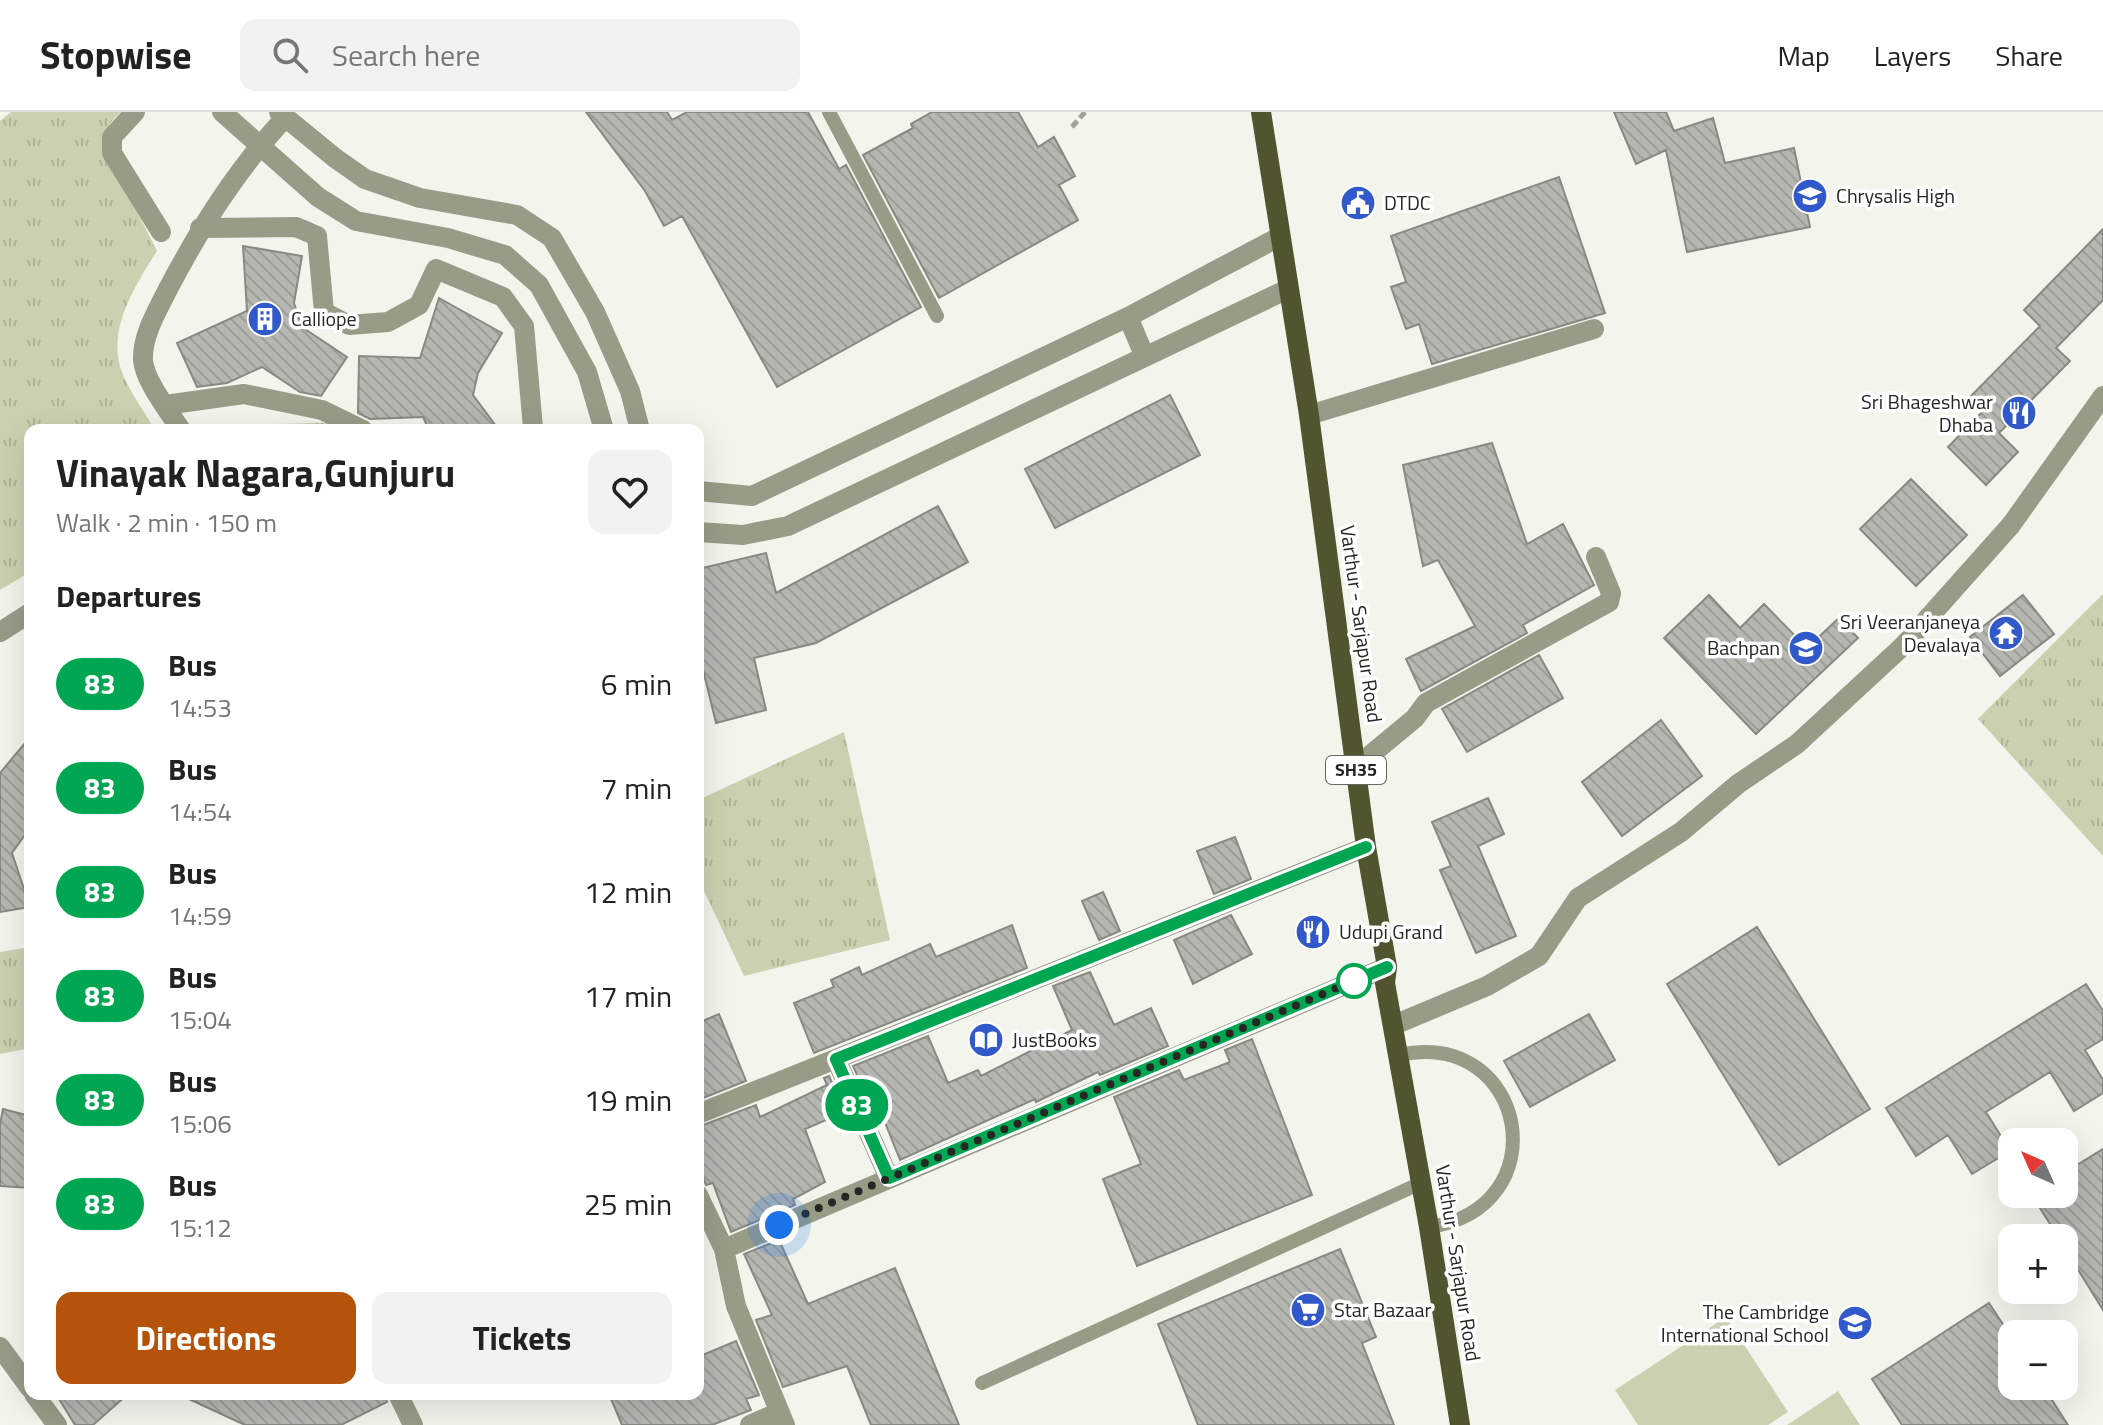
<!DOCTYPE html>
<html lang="en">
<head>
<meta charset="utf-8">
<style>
  body { margin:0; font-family:"Titillium Web",sans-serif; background:#f2f2f2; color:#222; height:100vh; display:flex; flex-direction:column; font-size:30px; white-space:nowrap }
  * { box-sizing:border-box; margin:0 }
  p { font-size:26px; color:#767676 }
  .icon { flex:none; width:44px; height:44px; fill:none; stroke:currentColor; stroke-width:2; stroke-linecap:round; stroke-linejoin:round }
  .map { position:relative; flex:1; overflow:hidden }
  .side { position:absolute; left:24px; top:312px; width:680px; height:976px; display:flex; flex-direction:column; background:#fff; border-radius:16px; box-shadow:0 8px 32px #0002 }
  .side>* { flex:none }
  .badge { padding:0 16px; border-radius:26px; font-size:28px; line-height:52px }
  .needle { width:52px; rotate:315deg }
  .buttons { position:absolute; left:1998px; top:1016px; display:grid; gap:16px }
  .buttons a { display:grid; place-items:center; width:80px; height:80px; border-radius:16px; background:#fff; box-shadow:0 8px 32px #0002; font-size:40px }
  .you { position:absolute; width:40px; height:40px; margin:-20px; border:6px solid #fff; border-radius:50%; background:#1a73e8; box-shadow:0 0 0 12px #1a73e833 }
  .map>.badge { position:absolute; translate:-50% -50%; box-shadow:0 0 0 4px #fff }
  h2 { padding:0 32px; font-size:30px; line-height:72px }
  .round { display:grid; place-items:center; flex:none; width:84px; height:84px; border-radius:16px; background:#f2f2f2 }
  .overview { display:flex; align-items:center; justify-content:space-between; height:136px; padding:0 32px }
  h1 { font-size:38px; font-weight:700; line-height:60px }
  .primary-button { display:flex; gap:16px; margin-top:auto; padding:16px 32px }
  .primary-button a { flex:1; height:92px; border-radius:16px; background:#b45309; color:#fff; font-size:32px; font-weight:700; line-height:92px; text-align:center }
  .primary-button a+a { background:#f2f2f2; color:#222 }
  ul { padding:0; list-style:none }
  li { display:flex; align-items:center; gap:24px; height:104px; padding:0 32px }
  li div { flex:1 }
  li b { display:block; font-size:30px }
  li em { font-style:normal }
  li .badge { min-width:88px; font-weight:700; text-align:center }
  header { display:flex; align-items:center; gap:48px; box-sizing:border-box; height:112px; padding:0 40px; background:#fff; border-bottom:2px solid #e0e0e0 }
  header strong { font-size:38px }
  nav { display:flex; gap:44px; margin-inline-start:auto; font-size:28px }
  .search { width:560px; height:72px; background:#f2f2f2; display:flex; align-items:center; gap:20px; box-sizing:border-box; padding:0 28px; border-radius:16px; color:#767676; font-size:30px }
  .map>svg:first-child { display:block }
</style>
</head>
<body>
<header>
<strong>Stopwise</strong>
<div class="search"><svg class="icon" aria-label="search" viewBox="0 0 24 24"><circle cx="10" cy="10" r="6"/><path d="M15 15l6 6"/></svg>Search here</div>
<nav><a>Map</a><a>Layers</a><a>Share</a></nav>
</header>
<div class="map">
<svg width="2103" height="1313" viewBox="0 0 2103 1313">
  <defs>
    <pattern id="grass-tufts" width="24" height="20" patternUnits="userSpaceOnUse" patternTransform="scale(2)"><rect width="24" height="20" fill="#cbd1b0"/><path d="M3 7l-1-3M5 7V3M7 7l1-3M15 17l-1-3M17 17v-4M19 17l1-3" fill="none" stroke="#aeb397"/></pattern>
    <pattern id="building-back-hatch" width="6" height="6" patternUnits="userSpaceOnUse" patternTransform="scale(2)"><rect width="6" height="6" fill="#b6b7b1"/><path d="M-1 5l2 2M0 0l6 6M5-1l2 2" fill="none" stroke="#9c9d98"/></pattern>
  </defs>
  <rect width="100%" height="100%" fill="#f3f5ed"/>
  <path fill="url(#grass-tufts)" d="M11 0H121C107 12 104 19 105 37L157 139C135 174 105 219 123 263 131 282 145 300 155 318H30V460L0 478V9Z
    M345 310 353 318H208L207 314Z
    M2103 482V744L1978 607Z
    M844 620 890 828 744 864 698 766V688Z
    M30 835V936L0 942V840Z"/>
  <path fill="#cbd1b0" d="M1726 1205 1788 1300 1768 1313H1638L1615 1278Z
    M1838 1279 1860 1313H1787Z"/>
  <path fill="url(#building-back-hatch)" stroke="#888983" stroke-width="2" d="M586 0H667L672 8 687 0H808L839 57 846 53 921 195 777 275 682 104 664 114 645 79Z
    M932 0H1018L1038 35 1054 25 1075 64 1059 73 1078 108 939 186 863 43 913 16 911 12Z
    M1614 0H1666L1674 19 1713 6 1725 51 1794 36 1810 115 1687 140 1666 38 1636 52Z
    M1559 65 1605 201 1432 252 1419 212 1406 217 1391 175 1406 170 1391 124Z
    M2103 117V188L2056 236 2070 249 1999 321 2018 340 1986 373 1948 335 1984 298 1970 285 2040 214 2024 198Z
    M243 134 302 144 294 191 302 215 347 245 321 284 300 280 262 255 227 271 197 275 177 231 247 199Z
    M439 186 502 221 478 261 473 283 499 318H429L423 305 370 307 358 301 359 244 420 246Z
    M1170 283 1200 343 1055 416 1025 357Z
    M1492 331 1527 432 1563 412 1594 473 1523 513 1527 521 1421 579 1406 547 1475 514 1438 448 1423 454 1403 353Z
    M1911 367 1967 423 1916 474 1860 417Z
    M938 394 968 450 816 531 754 546 766 598 716 611 698 537V457L766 441 776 481Z
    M1709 483 1740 516 1764 492 1807 536 1839 506 1858 526 1756 622 1664 526Z
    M2023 483 2054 522 2000 564 1970 525Z
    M1539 543 1563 586 1467 640 1442 597Z
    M1661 608 1702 664 1622 724 1582 670Z
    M30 625V716L12 741 30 795 0 800V661Z
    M1488 686 1504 722 1478 734 1516 824 1476 841 1440 758 1451 754 1432 710Z
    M1235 725 1251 767 1214 782 1197 739Z
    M1103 780 1120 819 1099 828 1082 789Z
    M1231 803 1252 842 1193 872 1174 828Z
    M1012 813 1027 856 814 941 794 891 834 875 831 868 859 855 862 863 930 832 936 845Z
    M1757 815 1870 997 1779 1053 1667 872Z
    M1090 860 1114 913 1151 896 1168 934 1100 963 1098 960 1036 990 1035 987 900 1048 876 988 869 990 853 954 928 924 948 971 978 958 981 964 1072 918 1053 874Z
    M2086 872 2103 899V927L2085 938 2103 968V981L2074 999 2050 960 1986 1000 2010 1039 1972 1062 1948 1023 1916 1044 1886 996Z
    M719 902 746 969 698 988V911Z
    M1589 902 1615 948 1530 995 1504 949Z
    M1252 927 1312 1083 1137 1154 1103 1067 1141 1052 1114 985 1179 958 1184 968 1230 950 1225 938Z
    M829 964 845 1000 805 1017 825 1070 793 1087 795 1093 731 1120 713 1071 706 1073 698 1052V1015L756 993 760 1005 827 973 824 966Z
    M3 997 30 1004V1076L0 1074V1012Z
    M2103 1037V1198L2064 1135V1126H2059L2031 1082H2064V1061Z
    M779 1128 808 1192 895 1156 959 1313H871L847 1254 783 1275 756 1208 772 1203 744 1142Z
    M1340 1137 1376 1225 1362 1231 1394 1313H1198L1158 1212Z
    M1989 1191 2012 1226V1274H2043L2068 1313H1902L1872 1267Z
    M736 1229 759 1283 746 1287 751 1298 712 1313H622L609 1282H698V1245Z
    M56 1282H128L93 1313H75Z
    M178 1282H385L387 1290 341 1313H245Z"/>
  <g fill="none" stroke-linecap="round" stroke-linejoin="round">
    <path stroke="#a0a29c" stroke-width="5" stroke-dasharray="8 4" stroke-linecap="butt" d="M1072 15 1085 0"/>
    <path stroke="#989c87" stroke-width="14" d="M829 0 937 204
      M1399 943C1528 915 1560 1097 1429 1115
      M982 1271 1421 1071"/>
    <path stroke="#989c87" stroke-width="20" d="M135 0 112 25V41L161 120
      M200 116 296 115 317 124 324 200 349 213 388 210 419 193 436 157 503 185 524 214 533 316 531 318
      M165 293 244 282 322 298 363 318
      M1309 303 1594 217
      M181 318C170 301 144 268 143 248 142 224 157 199 167 179 200 116 236 58 285 6
      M0 520 30 501
      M1356 655 1415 606 1426 591 1609 490 1611 481 1596 445
      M1394 913 1487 874 1539 844 1578 786 1681 720 1738 672 1797 632 1904 533 2011 413 2103 284
      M836 947 889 1066
      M698 1002 1366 735
      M698 1083 724 1137 736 1194 785 1313
      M724 1137 1387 855
      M0 1235 30 1276
      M34 1282 57 1313
      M398 1282 413 1313
      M750 1313 779 1300"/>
    <path stroke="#989c87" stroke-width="20" d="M222 0 318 85 356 109 448 126 505 143 539 173 587 260 604 318
      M279 0 335 46 365 67 420 86 517 103 552 126 595 200 630 279 640 318
      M1128 205 1145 245
      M698 379 752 384 1128 205 1279 125
      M698 420 743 423 788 414 1288 177"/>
    <path stroke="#50552f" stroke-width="20" d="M1261 0 1309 303 1366 735 1387 855 1385 871 1429 1115 1460 1313"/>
  </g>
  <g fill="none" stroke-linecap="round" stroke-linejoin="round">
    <defs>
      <path id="line" d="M1366 735 836 947 889 1066 1387 855"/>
    </defs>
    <use href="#line" stroke="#fff" stroke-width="18"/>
    <use href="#line" stroke="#00a651" stroke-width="12"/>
    <path stroke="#262623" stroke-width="8" stroke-dasharray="0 14.4" d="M779 1113 1358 867 1354 869"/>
  </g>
  <defs>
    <symbol id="school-disc" viewBox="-11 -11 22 22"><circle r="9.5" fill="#3259c9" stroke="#fff"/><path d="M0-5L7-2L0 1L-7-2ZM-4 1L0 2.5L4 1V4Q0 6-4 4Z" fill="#fff"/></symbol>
    <symbol id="civic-disc" viewBox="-11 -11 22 22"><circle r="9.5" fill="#3259c9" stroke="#fff"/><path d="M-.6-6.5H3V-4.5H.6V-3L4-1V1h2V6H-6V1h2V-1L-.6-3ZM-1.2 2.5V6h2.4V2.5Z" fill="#fff"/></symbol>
    <symbol id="building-disc" viewBox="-11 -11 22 22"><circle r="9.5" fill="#3259c9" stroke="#fff"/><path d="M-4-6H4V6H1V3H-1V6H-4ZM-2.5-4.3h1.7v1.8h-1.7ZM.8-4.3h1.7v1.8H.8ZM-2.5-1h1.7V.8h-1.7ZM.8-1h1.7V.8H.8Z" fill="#fff"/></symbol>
    <symbol id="restaurant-disc" viewBox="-11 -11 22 22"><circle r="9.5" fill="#3259c9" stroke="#fff"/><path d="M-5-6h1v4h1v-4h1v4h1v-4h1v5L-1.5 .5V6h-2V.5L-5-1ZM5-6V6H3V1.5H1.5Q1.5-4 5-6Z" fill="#fff"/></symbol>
    <symbol id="temple-disc" viewBox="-11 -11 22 22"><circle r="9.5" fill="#3259c9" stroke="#fff"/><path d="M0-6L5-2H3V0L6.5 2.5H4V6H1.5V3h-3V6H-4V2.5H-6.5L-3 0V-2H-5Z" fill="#fff"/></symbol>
    <symbol id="library-disc" viewBox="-11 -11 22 22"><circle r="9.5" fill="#3259c9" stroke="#fff"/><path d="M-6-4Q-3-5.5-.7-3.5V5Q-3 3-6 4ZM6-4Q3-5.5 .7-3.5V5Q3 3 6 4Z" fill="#fff"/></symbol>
    <symbol id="supermarket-disc" viewBox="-11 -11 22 22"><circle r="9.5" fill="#3259c9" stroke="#fff"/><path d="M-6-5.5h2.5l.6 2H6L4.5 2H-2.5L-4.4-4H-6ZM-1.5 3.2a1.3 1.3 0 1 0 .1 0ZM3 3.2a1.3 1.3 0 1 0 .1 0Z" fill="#fff"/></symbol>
  </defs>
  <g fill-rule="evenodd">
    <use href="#school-disc" x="1790" y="64" width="40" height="40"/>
    <use href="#civic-disc" x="1338" y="71" width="40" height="40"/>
    <use href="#building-disc" x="245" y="187" width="40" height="40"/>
    <use href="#restaurant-disc" x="1999" y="281" width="40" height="40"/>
    <use href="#temple-disc" x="1986" y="501" width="40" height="40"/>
    <use href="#school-disc" x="1786" y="516" width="40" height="40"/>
    <use href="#restaurant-disc" x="1293" y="800" width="40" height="40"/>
    <use href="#library-disc" x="966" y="908" width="40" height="40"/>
    <use href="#supermarket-disc" x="1288" y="1178" width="40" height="40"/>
    <use href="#school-disc" x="1835" y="1191" width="40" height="40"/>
  </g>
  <circle fill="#fff" stroke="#00a651" stroke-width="4" cx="1354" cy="869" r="16"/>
  <g text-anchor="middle" stroke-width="7" stroke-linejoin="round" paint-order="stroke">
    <rect fill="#fff" stroke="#676765" stroke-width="2" x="1326" y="644" width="60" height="28" rx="6"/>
    <g font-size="18" font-weight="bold" fill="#262623">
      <text x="1356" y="664">SH35</text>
    </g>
    <g font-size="20" fill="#262623" stroke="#fff" text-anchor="start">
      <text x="1836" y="91">Chrysalis High</text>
      <text x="1384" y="98">DTDC</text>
      <text x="291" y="214">Calliope</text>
      <text x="1993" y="297" text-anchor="end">Sri Bhageshwar<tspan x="1993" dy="23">Dhaba</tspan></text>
      <text x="1980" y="517" text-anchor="end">Sri Veeranjaneya<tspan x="1980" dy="23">Devalaya</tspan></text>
      <text x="1780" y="543" text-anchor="end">Bachpan</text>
      <text x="1339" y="827">Udupi Grand</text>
      <text x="1012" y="935">JustBooks</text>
      <text x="1334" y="1205">Star Bazaar</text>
      <text x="1829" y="1207" text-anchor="end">The Cambridge<tspan x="1829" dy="23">International School</tspan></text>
    </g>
    <g font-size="20" fill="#262623" stroke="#fff">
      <text transform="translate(1361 512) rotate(82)" y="7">Varthur - Sarjapur Road</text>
      <text transform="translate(1458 1151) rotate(81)" y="7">Varthur - Sarjapur Road</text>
    </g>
  </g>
</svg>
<div class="buttons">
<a><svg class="needle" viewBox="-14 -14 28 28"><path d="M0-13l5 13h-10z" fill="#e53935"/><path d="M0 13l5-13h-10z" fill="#767676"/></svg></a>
<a>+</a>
<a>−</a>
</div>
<div class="you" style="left:779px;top:1113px"></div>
<b class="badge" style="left:857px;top:993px;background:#00a651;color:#fff">83</b>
<section class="side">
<div class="overview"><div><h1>Vinayak Nagara,Gunjuru</h1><p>Walk · 2 min · 150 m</p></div><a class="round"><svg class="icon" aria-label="heart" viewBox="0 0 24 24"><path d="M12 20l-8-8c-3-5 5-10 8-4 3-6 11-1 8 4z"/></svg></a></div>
<h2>Departures</h2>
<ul>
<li><span class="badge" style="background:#00a651;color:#fff">83</span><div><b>Bus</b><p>14:53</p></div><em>6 min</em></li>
<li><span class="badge" style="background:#00a651;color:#fff">83</span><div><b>Bus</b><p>14:54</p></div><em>7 min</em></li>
<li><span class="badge" style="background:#00a651;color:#fff">83</span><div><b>Bus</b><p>14:59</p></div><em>12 min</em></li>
<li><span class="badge" style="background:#00a651;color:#fff">83</span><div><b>Bus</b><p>15:04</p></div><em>17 min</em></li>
<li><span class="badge" style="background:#00a651;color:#fff">83</span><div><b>Bus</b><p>15:06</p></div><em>19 min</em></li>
<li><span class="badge" style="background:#00a651;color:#fff">83</span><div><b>Bus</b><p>15:12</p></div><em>25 min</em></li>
</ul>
<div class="primary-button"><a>Directions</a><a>Tickets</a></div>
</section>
</div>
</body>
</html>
